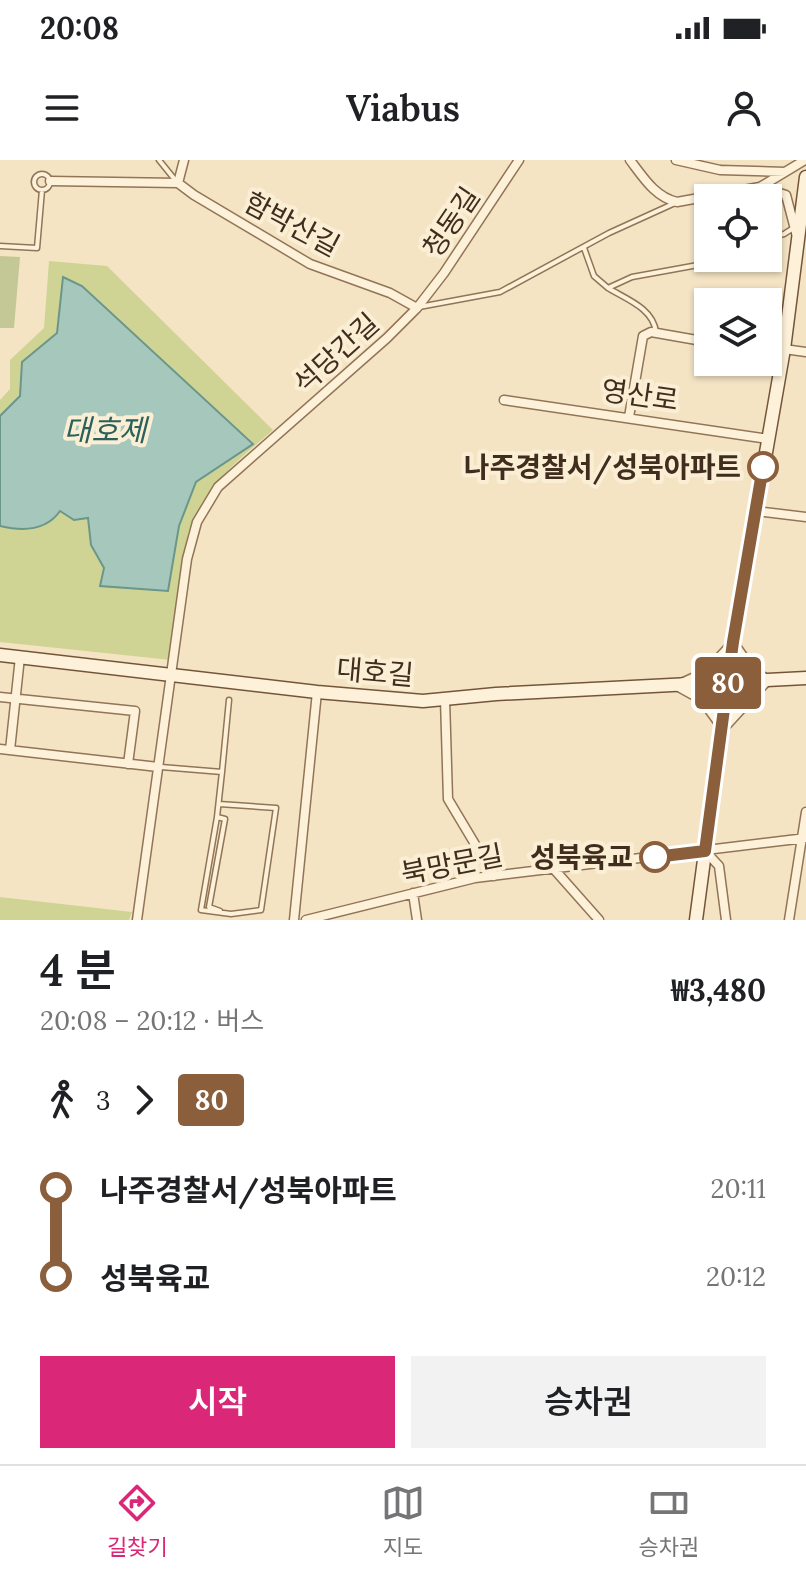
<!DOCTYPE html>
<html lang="ko">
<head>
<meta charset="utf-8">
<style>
  body { margin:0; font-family:Lora,"Noto Sans KR",serif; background:#f2f2f2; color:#202124; height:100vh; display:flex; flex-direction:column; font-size:30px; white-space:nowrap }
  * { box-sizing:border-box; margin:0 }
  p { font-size:26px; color:#757577 }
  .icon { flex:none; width:44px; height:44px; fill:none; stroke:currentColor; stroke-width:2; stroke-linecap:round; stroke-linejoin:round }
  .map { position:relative; height:760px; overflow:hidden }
  .details { display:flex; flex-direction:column; background:#fff; flex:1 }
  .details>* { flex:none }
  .badge { padding:0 16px; border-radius:6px; font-size:28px; line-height:52px }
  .fabs { position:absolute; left:694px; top:24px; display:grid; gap:16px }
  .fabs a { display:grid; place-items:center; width:88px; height:88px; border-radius:0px; background:#fff; box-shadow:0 2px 6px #0004; font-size:40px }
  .map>.badge { position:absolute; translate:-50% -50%; box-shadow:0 0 0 4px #fff }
  .legs { display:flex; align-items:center; gap:12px; height:88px; padding:0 40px; font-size:26px }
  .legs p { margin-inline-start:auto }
  .headline { display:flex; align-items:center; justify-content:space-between; height:136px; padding:0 40px }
  h1 { font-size:44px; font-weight:600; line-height:60px }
  .button { display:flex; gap:16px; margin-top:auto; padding:16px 40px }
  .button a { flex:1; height:92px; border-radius:0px; background:#db2777; color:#fff; font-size:32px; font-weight:600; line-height:92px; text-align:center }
  .button a+a { background:#f2f2f2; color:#202124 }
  ul { padding:0 40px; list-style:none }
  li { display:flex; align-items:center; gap:28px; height:88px; font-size:30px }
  li i { display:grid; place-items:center; width:12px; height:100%; margin:0 10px; background:currentColor }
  li i::after { content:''; width:20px; height:20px; margin:-10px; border:6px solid; border-radius:50%; background:#fff }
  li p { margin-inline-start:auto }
  li:first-child i { background:linear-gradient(#0000 50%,currentColor 0) }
  li:last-child i { background:linear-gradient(currentColor 50%,#0000 0) }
  .status { display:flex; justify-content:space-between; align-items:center; height:56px; padding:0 40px; background:#fff; direction:ltr }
  .status svg { height:22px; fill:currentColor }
  header { display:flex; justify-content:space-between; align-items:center; height:104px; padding:0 40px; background:#fff; font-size:36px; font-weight:600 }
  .menu { display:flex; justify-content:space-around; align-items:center; height:112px; border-top:2px solid #e0e0e0; background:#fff; font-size:22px; color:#757577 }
  .menu a { display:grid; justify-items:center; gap:4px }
  .menu .selected { color:#db2777 }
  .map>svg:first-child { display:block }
</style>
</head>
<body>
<div class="status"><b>20:08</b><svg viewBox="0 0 49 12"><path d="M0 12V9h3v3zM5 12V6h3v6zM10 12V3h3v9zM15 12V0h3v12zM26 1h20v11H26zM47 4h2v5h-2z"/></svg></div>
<header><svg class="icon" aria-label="menu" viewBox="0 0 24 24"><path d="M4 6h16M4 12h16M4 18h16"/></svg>Viabus<svg class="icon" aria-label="person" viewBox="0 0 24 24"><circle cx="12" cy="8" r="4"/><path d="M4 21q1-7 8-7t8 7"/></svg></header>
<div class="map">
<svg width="806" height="760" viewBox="0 0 806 760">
  <rect width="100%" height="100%" fill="#f4e4c4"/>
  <path fill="#cfd495" d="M49 101 107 106 273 270C237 301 204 327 188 373L171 500 0 482V240L10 229V200L44 168Z
    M0 737 132 752 129 760H0Z"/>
  <path fill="#c4c896" d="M0 96 20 97 14 168H0Z"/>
  <path fill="#a6c7bc" stroke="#6b968a" stroke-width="2" d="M63 117 82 126 253 284 196 322 179 366 168 431 100 426 104 408 91 385 88 358 74 360 60 351C46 371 21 371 0 366V256L20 236 22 202 57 173Z"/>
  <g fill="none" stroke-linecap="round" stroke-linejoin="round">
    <defs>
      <path id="lane" d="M159 0 176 21
        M34 22a8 8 0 1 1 16 0a8 8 0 1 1-16 0Z
        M768 78 784 74 795 67
        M0 86 37 88 42 30
        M584 88 594 116 608 128
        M419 147 500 132 609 73 675 43
        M656 172C653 148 626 139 608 128L632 117 698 105 708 98
        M161 607 222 612 217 657 225 659 209 747 220 751
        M222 612 229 540
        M217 657 201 750 231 754 261 750 276 648 219 644"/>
      <path id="street" d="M630 0C643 17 655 37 677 42L760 27 785 12
        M676 0 720 10 785 12 805 0
        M50 21 178 23 184 0
        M178 23 194 35 310 104 390 133 417 148
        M760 27 786 35 796 73
        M768 193 784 189 806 192
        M504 240 768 279
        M629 257 643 176 651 172 708 182
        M756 351 806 357
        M733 482 752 509 768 520 723 569 702 540 675 525C702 517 715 503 733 482Z
        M0 537 135 551 128 604
        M445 539 448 639 494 716
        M0 589 158 607
        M10 590 20 497
        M705 691 719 706 726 760
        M553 708 599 760
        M413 733 417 760
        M137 760 187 399 197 362 218 327 387 178 417 148 444 113 519 0
        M294 760 317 532
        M306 760 475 718 806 678
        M789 760 806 652"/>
      <path id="secondary" d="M0 495 317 532 423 541 496 534 806 518
        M696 760 733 482 784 189 806 17"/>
    </defs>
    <use href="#lane" stroke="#927457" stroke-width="7"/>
    <use href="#street" stroke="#927457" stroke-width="11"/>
    <use href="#secondary" stroke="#74553a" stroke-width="15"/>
    <use href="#lane" stroke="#fdf1d9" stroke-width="4"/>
    <use href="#street" stroke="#fdf1d9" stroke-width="8"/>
    <use href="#secondary" stroke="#fdf1d9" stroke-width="12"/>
  </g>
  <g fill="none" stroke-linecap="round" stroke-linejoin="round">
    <defs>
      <path id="line-1" d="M655 697 705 691 733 482 763 307"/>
    </defs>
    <use href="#line-1" stroke="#fff" stroke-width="18"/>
    <use href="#line-1" stroke="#8b5e3c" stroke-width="12"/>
  </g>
  <g fill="#fff" stroke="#8b5e3c" stroke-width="4">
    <circle cx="763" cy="307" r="14"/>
    <circle cx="655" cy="697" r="14"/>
  </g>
  <g text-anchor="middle" stroke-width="8" stroke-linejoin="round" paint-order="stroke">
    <g font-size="28" fill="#402d1d" stroke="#faeed5">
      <text transform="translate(451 62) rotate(-56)" y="10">청동길</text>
      <text transform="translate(292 64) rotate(28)" y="10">함박산길</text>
      <text transform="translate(336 193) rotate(-42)" y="10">석당간길</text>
      <text transform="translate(640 235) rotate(8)" y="10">영산로</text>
      <text transform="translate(375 512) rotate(5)" y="10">대호길</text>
      <text transform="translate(452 704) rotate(-11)" y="10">북망문길</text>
    </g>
    <g font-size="28" font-weight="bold" fill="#402d1d" stroke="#faeed5" text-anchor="end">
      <text x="741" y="317">나주경찰서/성북아파트</text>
      <text x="633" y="707">성북육교</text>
    </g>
    <g font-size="30" font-style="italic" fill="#2a615c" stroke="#faeed5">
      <text x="105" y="281">대호제</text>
    </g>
  </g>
</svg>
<div class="fabs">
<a><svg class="icon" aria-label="locate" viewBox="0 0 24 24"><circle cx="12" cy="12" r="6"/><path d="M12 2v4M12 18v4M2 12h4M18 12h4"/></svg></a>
<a><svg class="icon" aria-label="layers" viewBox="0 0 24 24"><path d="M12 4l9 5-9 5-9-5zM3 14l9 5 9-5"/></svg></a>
</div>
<b class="badge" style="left:728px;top:523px;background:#8b5e3c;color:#fff">80</b>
</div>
<section class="details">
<div class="headline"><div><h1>4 분</h1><p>20:08 – 20:12 · 버스</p></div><b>₩3,480</b></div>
<div class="legs"><svg class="icon" aria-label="walk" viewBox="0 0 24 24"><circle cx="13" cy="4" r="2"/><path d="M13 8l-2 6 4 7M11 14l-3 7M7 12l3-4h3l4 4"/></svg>3<svg class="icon" aria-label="forward" viewBox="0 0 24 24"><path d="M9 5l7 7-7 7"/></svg><b class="badge" style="background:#8b5e3c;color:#fff">80</b></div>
<ul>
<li><i style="color:#8b5e3c"></i><b>나주경찰서/성북아파트</b><p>20:11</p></li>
<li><i style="color:#8b5e3c"></i><b>성북육교</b><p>20:12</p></li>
</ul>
<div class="button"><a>시작</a><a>승차권</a></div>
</section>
<nav class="menu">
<a class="selected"><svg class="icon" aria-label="directions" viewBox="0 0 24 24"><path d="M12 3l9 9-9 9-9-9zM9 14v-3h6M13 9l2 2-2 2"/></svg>길찾기</a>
<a><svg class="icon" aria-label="map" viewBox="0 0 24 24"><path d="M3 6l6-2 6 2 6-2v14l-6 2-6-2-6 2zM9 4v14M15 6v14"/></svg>지도</a>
<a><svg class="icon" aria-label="tickets" viewBox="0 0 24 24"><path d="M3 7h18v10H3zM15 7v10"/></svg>승차권</a>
</nav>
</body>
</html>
